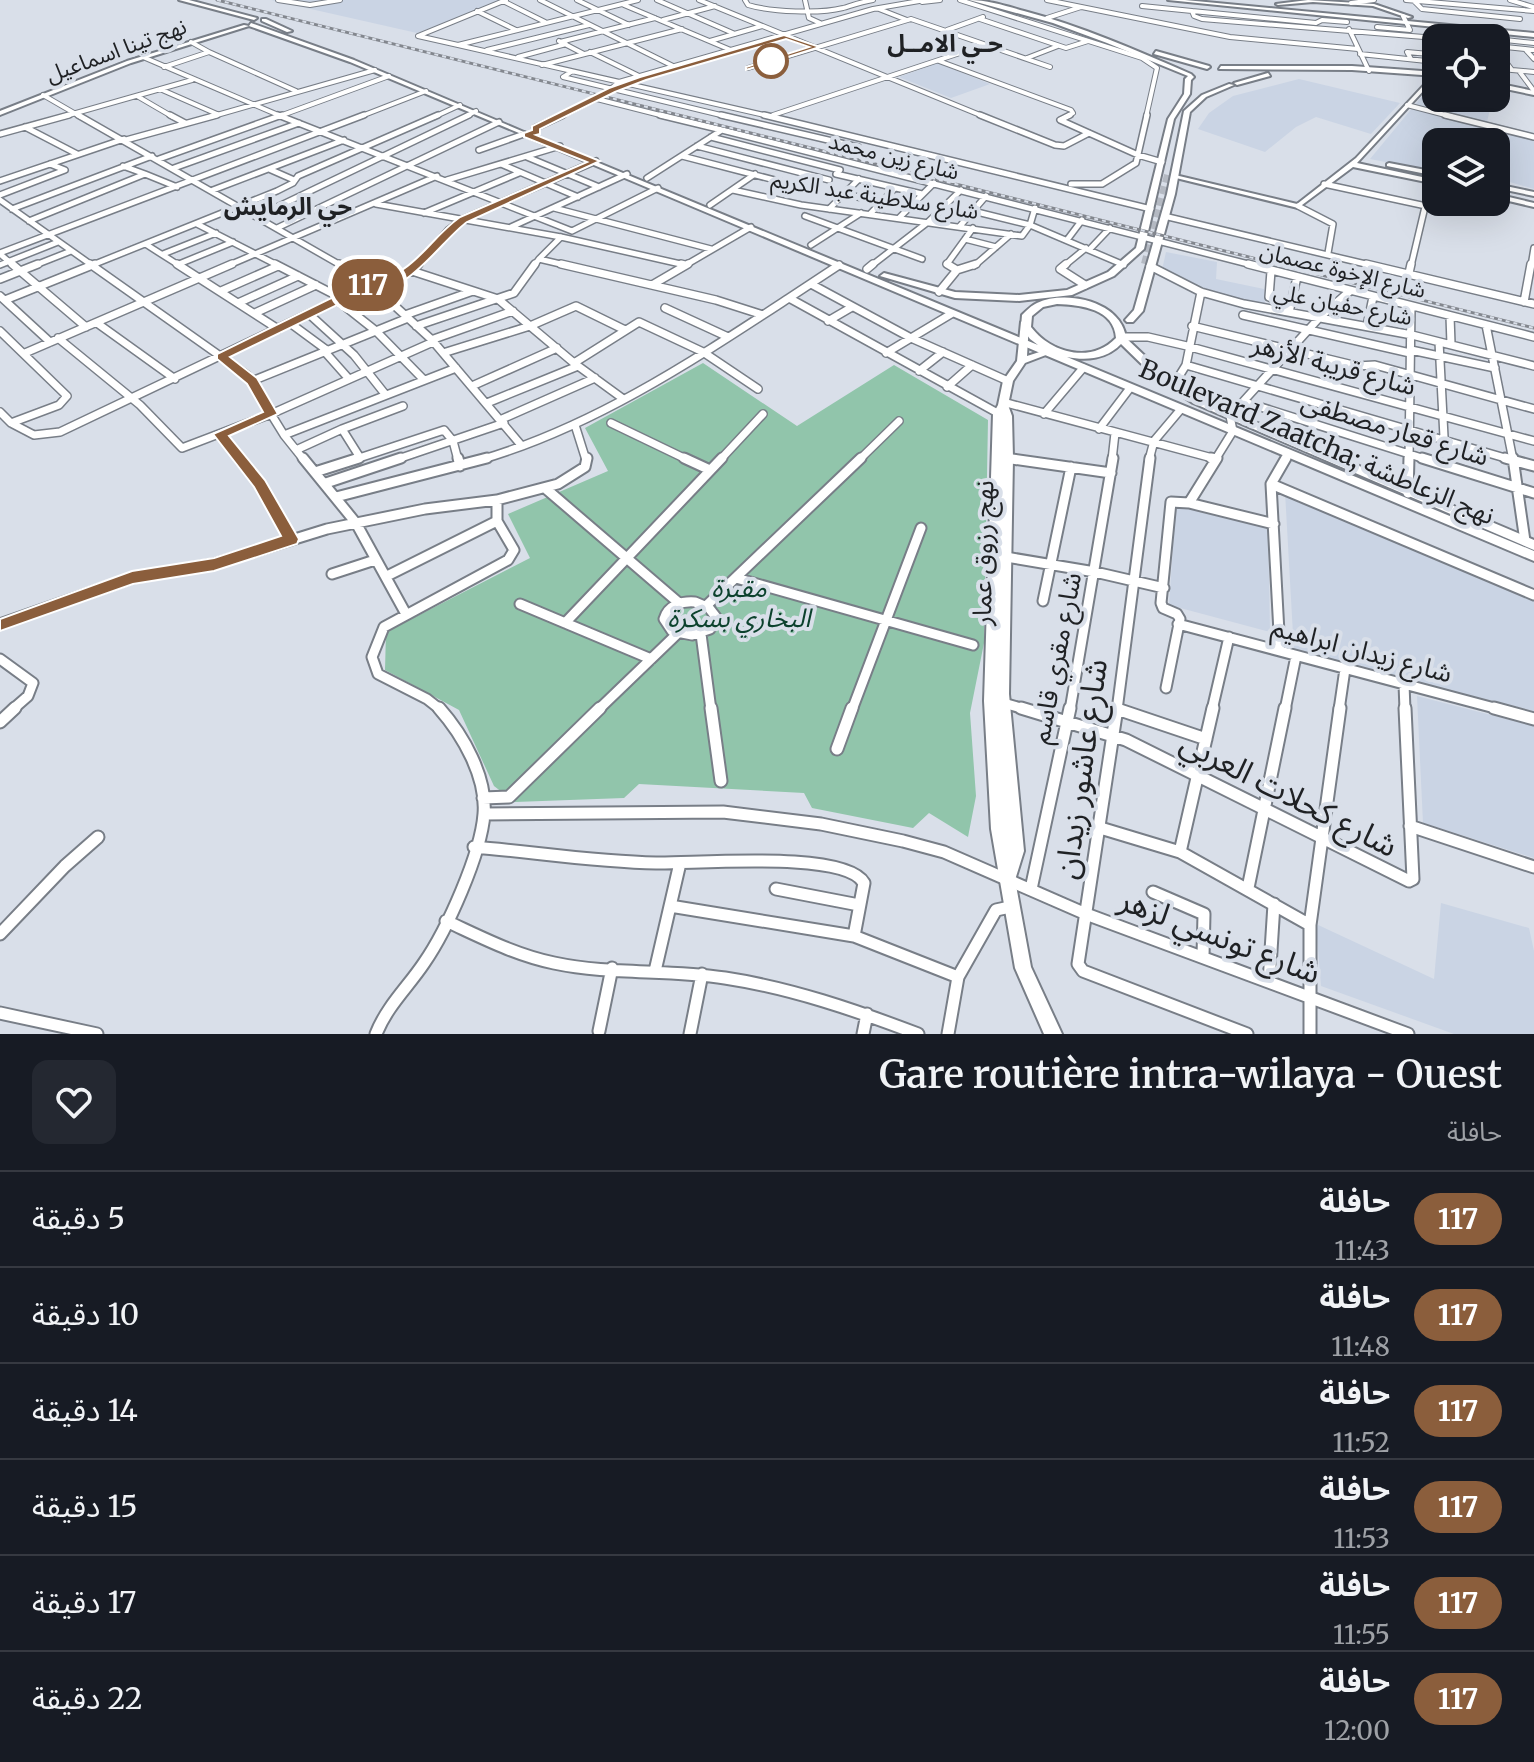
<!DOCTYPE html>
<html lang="ar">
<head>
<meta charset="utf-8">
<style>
  body { margin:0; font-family:Merriweather,"Noto Sans Arabic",serif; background:#242831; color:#f1f3f6; direction:rtl; height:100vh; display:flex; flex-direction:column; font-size:30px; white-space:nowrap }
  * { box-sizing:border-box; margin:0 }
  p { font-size:26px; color:#9ea1a6 }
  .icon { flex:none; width:44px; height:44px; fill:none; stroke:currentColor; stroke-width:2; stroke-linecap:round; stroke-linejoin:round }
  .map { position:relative; height:1034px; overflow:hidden; direction:ltr }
  .side { display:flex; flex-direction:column; background:#171b24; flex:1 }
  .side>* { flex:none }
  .badge { padding:0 16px; border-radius:26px; font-size:28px; line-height:52px }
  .tools { position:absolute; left:1422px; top:24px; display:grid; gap:16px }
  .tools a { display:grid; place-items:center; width:88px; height:88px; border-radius:16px; background:#171b24; box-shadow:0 8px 32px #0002; font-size:40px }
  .map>.badge { position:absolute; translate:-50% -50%; box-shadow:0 0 0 4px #fff }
  .round { display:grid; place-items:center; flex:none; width:84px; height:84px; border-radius:16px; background:#242831 }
  .head { display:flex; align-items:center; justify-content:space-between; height:136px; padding:0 32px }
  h1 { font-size:38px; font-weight:600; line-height:60px }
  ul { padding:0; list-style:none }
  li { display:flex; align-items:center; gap:24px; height:96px; padding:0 32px; border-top:2px solid #363941 }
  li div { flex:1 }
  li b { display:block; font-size:30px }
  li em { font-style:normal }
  li .badge { min-width:88px; font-weight:700; text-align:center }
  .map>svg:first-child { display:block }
</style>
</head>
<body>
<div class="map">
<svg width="1534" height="1034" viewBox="0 0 1534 1034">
  <rect width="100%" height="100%" fill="#d9dfe9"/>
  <path fill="#cad4e4" d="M271 0H502L417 33Z
    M938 63 990 84 951 98 899 77Z
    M1299 79 1400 103 1371 134 1316 117 1296 127 1265 152 1198 129 1209 113 1233 96Z
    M1423 95 1490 109 1487 122 1534 133V189L1496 178V142H1436V168L1431 166 1427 170 1370 159Z
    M1166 252 1217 262 1216 279 1264 289 1265 305 1213 294 1162 270Z
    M1285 492 1534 600V711L1294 652Z
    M1176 502 1268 525 1270 632 1169 605Z
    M1417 696 1534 726V858L1423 823Z
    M1441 903 1529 928 1534 951V1034H1454L1321 986 1316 924 1434 979Z"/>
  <path fill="#91c5ab" d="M703 363 797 426 894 365 988 420 984 643 970 713 976 796 968 837 929 813 913 828 812 808 804 793 639 784 624 798 515 802 494 786 459 710 385 670 386 632 530 558 508 514 608 471 585 428Z"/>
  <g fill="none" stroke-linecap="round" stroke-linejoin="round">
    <path stroke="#b4b9c2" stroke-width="8" stroke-dasharray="8 4" stroke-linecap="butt" d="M1145 264 1168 175"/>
    <defs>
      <path id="street-far4" d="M278 0 310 5 340 0
        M540 0 675 67
        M577 0 629 25
        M638 0 458 45 773 117
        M657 0 735 34
        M699 0 985 117
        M745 0 748 5C771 12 820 14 843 8 853 5 861 2 873 0
        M805 0 809 18 820 23
        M960 0 1142 58 1157 68 1146 117
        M1047 0 1230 37 1358 49
        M1406 0 1534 11
        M1510 0 1533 7
        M503 1 545 22
        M1414 1 1422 9 1520 19
        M922 2 940 0
        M1351 3 1374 0
        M624 5 733 51
        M1142 6 1192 11 1194 16 1202 19 1436 38
        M879 9 907 20
        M477 11 516 30
        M1192 11 1316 23 1322 20 1347 22
        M1047 18 1081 7
        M980 19 1066 48 1088 41
        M663 20 715 6
        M1377 27 1410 30 1403 16
        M1349 29 1369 71
        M947 30 983 17
        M1482 30 1488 38
        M1496 39 1534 43
        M559 41 584 54
        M710 41 762 26
        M191 42 209 52
        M560 42 655 18
        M458 45 418 36 506 0
        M1496 46 1525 49
        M1496 49 1512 70 1534 72
        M487 50 589 25
        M1534 50 1525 49 1534 59
        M590 52 639 76
        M1360 54 1436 62
        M143 57 283 117
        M518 57 566 44
        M1027 58 1058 46
        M1411 59 1407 52 1429 54 1435 61
        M939 61 1071 110 1073 113 1066 117
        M542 65 682 29
        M164 67 209 52 296 91
        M748 68 911 19 1050 67
        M1496 68 1512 70
        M1519 71 1534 91
        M571 72 563 77 729 117
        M160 89 217 114
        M43 95 81 117
        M137 96 173 117
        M597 99 668 117
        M1407 105 1453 117
        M773 115 984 45
        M62 117 192 80
        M210 117 375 70
        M277 117 389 76
        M359 117 426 91
        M434 117 460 105
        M465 117 476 111
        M559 117 602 96 619 82 873 9 925 0"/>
      <path id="street-far3" d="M78 115 342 266
        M170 115 185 123
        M278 115 572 231 658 188
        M660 115 722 130
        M721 115 858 147
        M764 115 1151 209
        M980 115 1055 145 1064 146 1089 133
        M1070 115 1060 120 1138 155 1162 162
        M1445 115 1534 137
        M25 127 77 154
        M535 128 563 115
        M0 134 69 115
        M711 137 840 170
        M126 140 217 115
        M697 146 829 180
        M479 150 524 134
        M682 156 817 191
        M527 157 599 187
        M159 159 282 115
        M501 164 578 197
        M174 168 299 123
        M269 169 294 180
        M145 174 177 187
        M836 174 922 194
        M647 178 722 130 1256 266
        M447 180 560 146
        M0 181 124 139
        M1071 184H1102L1136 163 1147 115
        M1324 184 1426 206
        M213 190 344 140
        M733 190 801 205 1022 236 1030 225 1035 208
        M844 194 881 202
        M0 195 65 170 50 164
        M0 200 93 266
        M376 204 561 237 685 265
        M710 205 755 174
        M1298 206 1333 224 1328 253
        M554 208 711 249
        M12 209 152 156
        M829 209 859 179
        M973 211 1030 225 1124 265
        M424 213 519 173
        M870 214 895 188
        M258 216 469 115
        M805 216 922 259
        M1164 216 1374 266
        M899 218 934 183
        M29 221 145 174 123 166
        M197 224 279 266
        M960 226 986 196
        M511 227 627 174
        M277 228 499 122
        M561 237 539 259 569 266
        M965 239 996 247
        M1067 240 1082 220
        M147 245 180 266
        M811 245 861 213
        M1090 249 1110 228
        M0 253 364 115
        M0 254 14 266
        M163 254 216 233
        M179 264 233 242
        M0 265 58 242
        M33 266 71 251
        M90 266 277 191 293 183 298 176 438 115
        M227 266 437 176
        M417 266 448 230 463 219 596 161
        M534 266 539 259
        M684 266 751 227
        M871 266 928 222 961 190
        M950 266 947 264 973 228
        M974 266 1011 234
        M1064 266 1086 248
        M1411 266 1433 173
        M1531 266 1534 248"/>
      <path id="street-far2" d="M12 264 86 327
        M90 264 247 375 284 435 304 460
        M177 264 278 329
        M275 264 341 298
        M339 264 371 284
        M561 264 716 300 763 315
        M681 264 685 265
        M947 264 957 270
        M1066 264 1060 269 1085 285
        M1248 264 1534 337
        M1366 264 1534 304
        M1150 266 1201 292 1244 304 1412 335 1534 366
        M867 269 873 264
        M412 271 498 299 574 363
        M1271 271 1269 297 1290 306
        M1409 273 1411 264
        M0 279 38 264
        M811 284 911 338 1008 381
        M652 285 688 264
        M375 287 415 269 419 264
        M221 291 278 266
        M939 292 957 270 976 264
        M0 296 50 342
        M789 298 839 265
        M5 300 95 264
        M337 300 376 331 424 380
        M1524 302 1531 264
        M238 303 298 276
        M665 308 728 337
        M1290 308 1297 277
        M255 313 316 285
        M309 314 354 355 385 394
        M405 315 473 291
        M1243 315 1410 353
        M1450 316 1451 344
        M828 321 852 307
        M97 323 175 379
        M290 323 328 351
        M1486 325 1513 460
        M416 326 514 293 535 264
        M1192 326 1357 366 1375 365 1534 409
        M1367 326 1373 297
        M0 331 67 396 59 405 11 423 0 412
        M1122 337H1148L1187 346 1534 441
        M58 338 140 405 182 448 271 414 433 342
        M431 340 513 311
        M1439 342 1444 437
        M1411 350 1495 368
        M325 352 349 379
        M25 353 232 264
        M443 353 530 326 576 306 625 330
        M886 353 951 314
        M1186 365 1512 460
        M919 371 943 352
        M252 381 408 318
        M472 386 557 348
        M1173 386 1186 365 1201 292
        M947 387 972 365
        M622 398 574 363 639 322 703 352 758 389
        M1003 402 1216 459
        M1245 402 1428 460
        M487 403 578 366
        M1044 414 1083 368
        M502 419 595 378
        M11 423 34 435 60 432 371 284 432 340 521 445
        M611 423 688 460
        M575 425 586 460
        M342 429 403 406
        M1099 429 1130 388
        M220 434 240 460
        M284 435 456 368
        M296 450 342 429 359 456
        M1005 458 1017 460
        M353 460 444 430 453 441 458 460
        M395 460 504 423
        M480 460C593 427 691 362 789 298L1003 416
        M720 460 763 414
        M859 460 899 421
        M1112 460 1115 433
        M1149 460 1154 441 1181 409
        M1215 460 1233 431 1230 416 1320 317 1350 291
        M1285 460 1288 454
        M1409 460 1411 306"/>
      <path id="street-far1" d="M239 458 259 483 291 539
        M303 458 356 523 406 614
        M458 458 460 466
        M684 458 710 470
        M1005 458 1111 473
        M1211 458 1216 459
        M1422 458 1534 493
        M1505 458 1534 466
        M1513 458 1525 541
        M315 472 359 458
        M326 483 401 458
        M1271 484 1534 595
        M545 488 679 603
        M1408 493 1409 458
        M336 497 487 458
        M1189 503 1274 524
        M1000 556 1095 572 1164 588
        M332 574 375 560
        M387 576 497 521
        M736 578 973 645
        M1043 601 1071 467
        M695 602 709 608 716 617 710 629 692 635 672 631 664 619C668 605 682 601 695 602Z
        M520 604 651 659
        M707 605 861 458
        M565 623 722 458
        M0 624 132 578 214 564 327 529 425 509 497 500
        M1178 624 1502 710
        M701 634 711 710
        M1280 651 1271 484 1286 458
        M0 659 33 683 28 696 12 710
        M1404 684 1405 710
        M1166 688 1180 619 1177 614 1163 608 1161 603 1171 502 1189 503 1217 458
        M1000 702 1028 710
        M1117 709 1121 710
        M441 710 427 699 378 674 372 657 384 627 508 560 514 550 497 521V500L558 484 585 467 587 458
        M598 710 677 634
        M852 710 921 528
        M1070 710 1113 458
        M1117 710 1150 458
        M1212 710 1229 637
        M1285 710 1296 656
        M1339 710 1345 669"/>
      <path id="street" d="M711 708 721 781
        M1021 708 1126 740 1409 881 1413 879 1405 708
        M1117 708 1078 964 1083 971 1247 1034
        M1494 708 1534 719
        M1117 709 1206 739
        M0 722 15 708
        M837 749 852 708
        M483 798 509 797 600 708
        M484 814 723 812 821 824 903 841 944 852 1086 914 1408 1034
        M1410 826 1534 867
        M1097 827 1180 852 1310 925
        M474 847C534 852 596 862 656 863 694 864 845 850 864 883L854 936
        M1180 852 1213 708
        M1248 888 1285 708
        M776 889 859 905
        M1031 889 1070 708
        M1153 892 1204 914 1203 956
        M670 906 854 936 958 977
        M446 921C481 937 515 955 554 963 610 975 668 969 725 978 791 988 855 1010 918 1034
        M0 934 65 866 98 837
        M655 971 680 863
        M1269 982 1274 904
        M0 1013 97 1034
        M599 1031 612 968
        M376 1034C387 1006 408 987 424 963 447 930 481 854 484 814 487 777 463 735 439 708
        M690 1034 702 974
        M863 1034 867 1014
        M948 1034 958 977 996 910 1010 907
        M1310 1034V925L1340 708"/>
      <path id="secondary" d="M1168 0H1185L1534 33V37Z
        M1308 0 1374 4 1412 17 1408 18 1373 6 1313 2 1278 5 1276 4Z
        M244 25 249 26 131 63 0 115V111L127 61Z
        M1436 72V77L1357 163 1436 180V184L1353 167 1298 208 1172 177 1175 175 1297 204 1356 158Z
        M1389 163 1436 172V176L1387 166V164Z
        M1496 184 1534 192V196L1496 188Z
        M1496 194 1534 203V207L1496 198Z
        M1025 319 1029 322 1027 356 1055 347 1059 350 1025 363 1013 381 1008 405 1012 416 1013 458 1009 694 1024 851 1015 880 1031 967 1062 1034H1044L1015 968 991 829 984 701 993 414 998 405 1003 381 1017 361 1021 322Z"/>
      <path id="primary" d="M969 0C988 0 1006 6 1024 11 1081 26 1136 50 1191 74L1194 77 1191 80 1190 94 1174 119 1144 249 1114 276 1072 295 1019 301 955 298 880 276 884 273 955 292 1019 295 1067 290 1108 272 1136 248 1168 119 1184 94 1185 79 1188 76 1107 43 1053 23Z
        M262 19H266L292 31 287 32 262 21Z
        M251 23 354 60 524 132 519 133 350 62 249 26Z
        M1156 51 1209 66 1210 67 1207 69 1154 54Z
        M1221 66H1352L1436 72V76L1352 70 1219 69Z
        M1268 73 1270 76 1237 85 1234 83Z
        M1496 83 1534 91V95L1496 87Z
        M1229 84 1234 85 1206 97 1190 112 1175 194 1143 311 1133 322H1127L1125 320 1134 310 1167 194 1184 111 1202 95Z
        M525 134H529L1038 345 1030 339 1021 327 1022 315C1026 311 1032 305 1037 303 1066 289 1122 302 1126 338L1167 377 1201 399 1534 540V550L1193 403 1159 381 1121 344C1107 359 1086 361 1067 357L1534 551V561L525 136ZM1057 304C1082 305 1114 309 1116 338 1091 364 1051 353 1031 327L1032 316 1043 307Z"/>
      <path id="highway" d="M179 0H189L257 18 254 20Z"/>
    </defs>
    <use href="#street-far4" stroke="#787e87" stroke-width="6"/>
    <use href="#street-far3" stroke="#787e87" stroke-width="8"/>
    <use href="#street-far2" stroke="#787e87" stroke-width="10"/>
    <use href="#street-far1" stroke="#787e87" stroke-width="13"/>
    <use href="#street" stroke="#787e87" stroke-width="15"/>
    <use href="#secondary" stroke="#787e87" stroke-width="4"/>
    <use href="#primary" stroke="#787e87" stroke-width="4"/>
    <use href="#highway" stroke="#787e87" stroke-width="4"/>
    <use href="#street-far4" stroke="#fff" stroke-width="4"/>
    <use href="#street-far3" stroke="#fff" stroke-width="5"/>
    <use href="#street-far2" stroke="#fff" stroke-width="7"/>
    <use href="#street-far1" stroke="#fff" stroke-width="9"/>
    <use href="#street" stroke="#fff" stroke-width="11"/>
    <use href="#secondary" fill="#fff" fill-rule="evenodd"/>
    <use href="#primary" fill="#fff" fill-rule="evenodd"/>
    <use href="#highway" fill="#fff" fill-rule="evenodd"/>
    <defs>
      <path id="rail" d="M217 0 1534 328"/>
    </defs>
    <use href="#rail" stroke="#83878e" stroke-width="3"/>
    <use href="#rail" stroke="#d9dfe9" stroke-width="2" stroke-dasharray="4" stroke-linecap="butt"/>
  </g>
  <path fill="#8b5e3c" stroke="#fff" stroke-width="2" d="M784 35 820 47 746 70V67L809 47 786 39 646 80 615 92 540 129V134L536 135 600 161 467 222C443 239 404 299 370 289L230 357 257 378 278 414 229 436 265 480 299 539 297 544 214 571 133 584 0 631V619L132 571 214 558 281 536 254 487 213 434 263 412 247 384 217 359V354L366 281C414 278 425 242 460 217L587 162 524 137V133L532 130V126L609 88 640 77Z"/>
  <circle fill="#fff" stroke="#8b5e3c" stroke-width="4" cx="771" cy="61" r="16"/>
  <g text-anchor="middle" stroke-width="8" stroke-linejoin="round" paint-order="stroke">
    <g font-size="22" fill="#1f2124" stroke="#d9dfe9">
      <text transform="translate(116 50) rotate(-20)" y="8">نهج تينا اسماعيل</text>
      <text transform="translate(894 156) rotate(14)" y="8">شارع زين محمد</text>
      <text transform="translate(875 195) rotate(9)" y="8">شارع سلاطينة عبد الكريم</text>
      <text transform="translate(1343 270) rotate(14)" y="8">شارع الإخوة عصمان</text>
      <text transform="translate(1343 304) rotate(11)" y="8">شارع حفيان علي</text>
    </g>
    <g font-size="24" font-weight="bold" fill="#1f2124" stroke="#d9dfe9">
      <text x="945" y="52">حـي الامــل</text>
      <text x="288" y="215">حي الرمايش</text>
    </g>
    <g font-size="26" fill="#1f2124" stroke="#d9dfe9">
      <text transform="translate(1334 365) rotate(15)" y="9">شارع قريبة الأزهر</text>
      <text transform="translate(1395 429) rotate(17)" y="9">شارع قعار مصطفى</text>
      <text transform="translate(1317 442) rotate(23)" y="9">Boulevard Zaatcha; نهج الزعاطشة</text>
      <text transform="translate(983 553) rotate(-89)" y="9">نهج رزوق عمار</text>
      <text transform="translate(1362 650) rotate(15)" y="9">شارع زيدان ابراهيم</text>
      <text transform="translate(1056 658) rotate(-79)" y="9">شارع مقري قاسم</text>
    </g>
    <g font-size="26" font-style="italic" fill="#0c422d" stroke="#d9dfe9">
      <text x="739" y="597">مقبرة<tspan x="739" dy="30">البخاري بسكرة</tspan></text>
    </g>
    <g font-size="32" fill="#1f2124" stroke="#d9dfe9">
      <text transform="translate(1081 769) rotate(-82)" y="11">شارع عاشور زيدان</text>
      <text transform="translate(1289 794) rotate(27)" y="11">شارع كحلات العربي</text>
      <text transform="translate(1220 936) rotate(21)" y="11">شارع تونسي لزهر</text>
    </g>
  </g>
</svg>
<div class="tools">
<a><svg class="icon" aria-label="locate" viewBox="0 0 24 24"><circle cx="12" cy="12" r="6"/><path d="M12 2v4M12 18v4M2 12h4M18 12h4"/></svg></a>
<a><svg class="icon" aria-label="layers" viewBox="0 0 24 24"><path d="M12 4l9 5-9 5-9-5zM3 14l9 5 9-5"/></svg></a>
</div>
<b class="badge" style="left:368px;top:285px;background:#8b5e3c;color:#fff">117</b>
</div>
<section class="side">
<div class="head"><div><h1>Gare routière intra-wilaya - Ouest</h1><p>حافلة</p></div><a class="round"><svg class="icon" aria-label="heart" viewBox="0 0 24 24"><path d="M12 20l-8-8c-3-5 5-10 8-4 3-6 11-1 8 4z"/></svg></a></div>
<ul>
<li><span class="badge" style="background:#8b5e3c;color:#fff">117</span><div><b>حافلة</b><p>11:43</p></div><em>5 دقيقة</em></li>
<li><span class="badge" style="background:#8b5e3c;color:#fff">117</span><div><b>حافلة</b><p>11:48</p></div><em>10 دقيقة</em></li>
<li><span class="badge" style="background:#8b5e3c;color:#fff">117</span><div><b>حافلة</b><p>11:52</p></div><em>14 دقيقة</em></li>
<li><span class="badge" style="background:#8b5e3c;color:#fff">117</span><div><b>حافلة</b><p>11:53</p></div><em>15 دقيقة</em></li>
<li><span class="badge" style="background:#8b5e3c;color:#fff">117</span><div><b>حافلة</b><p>11:55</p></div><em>17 دقيقة</em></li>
<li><span class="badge" style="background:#8b5e3c;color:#fff">117</span><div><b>حافلة</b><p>12:00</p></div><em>22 دقيقة</em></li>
</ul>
</section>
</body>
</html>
